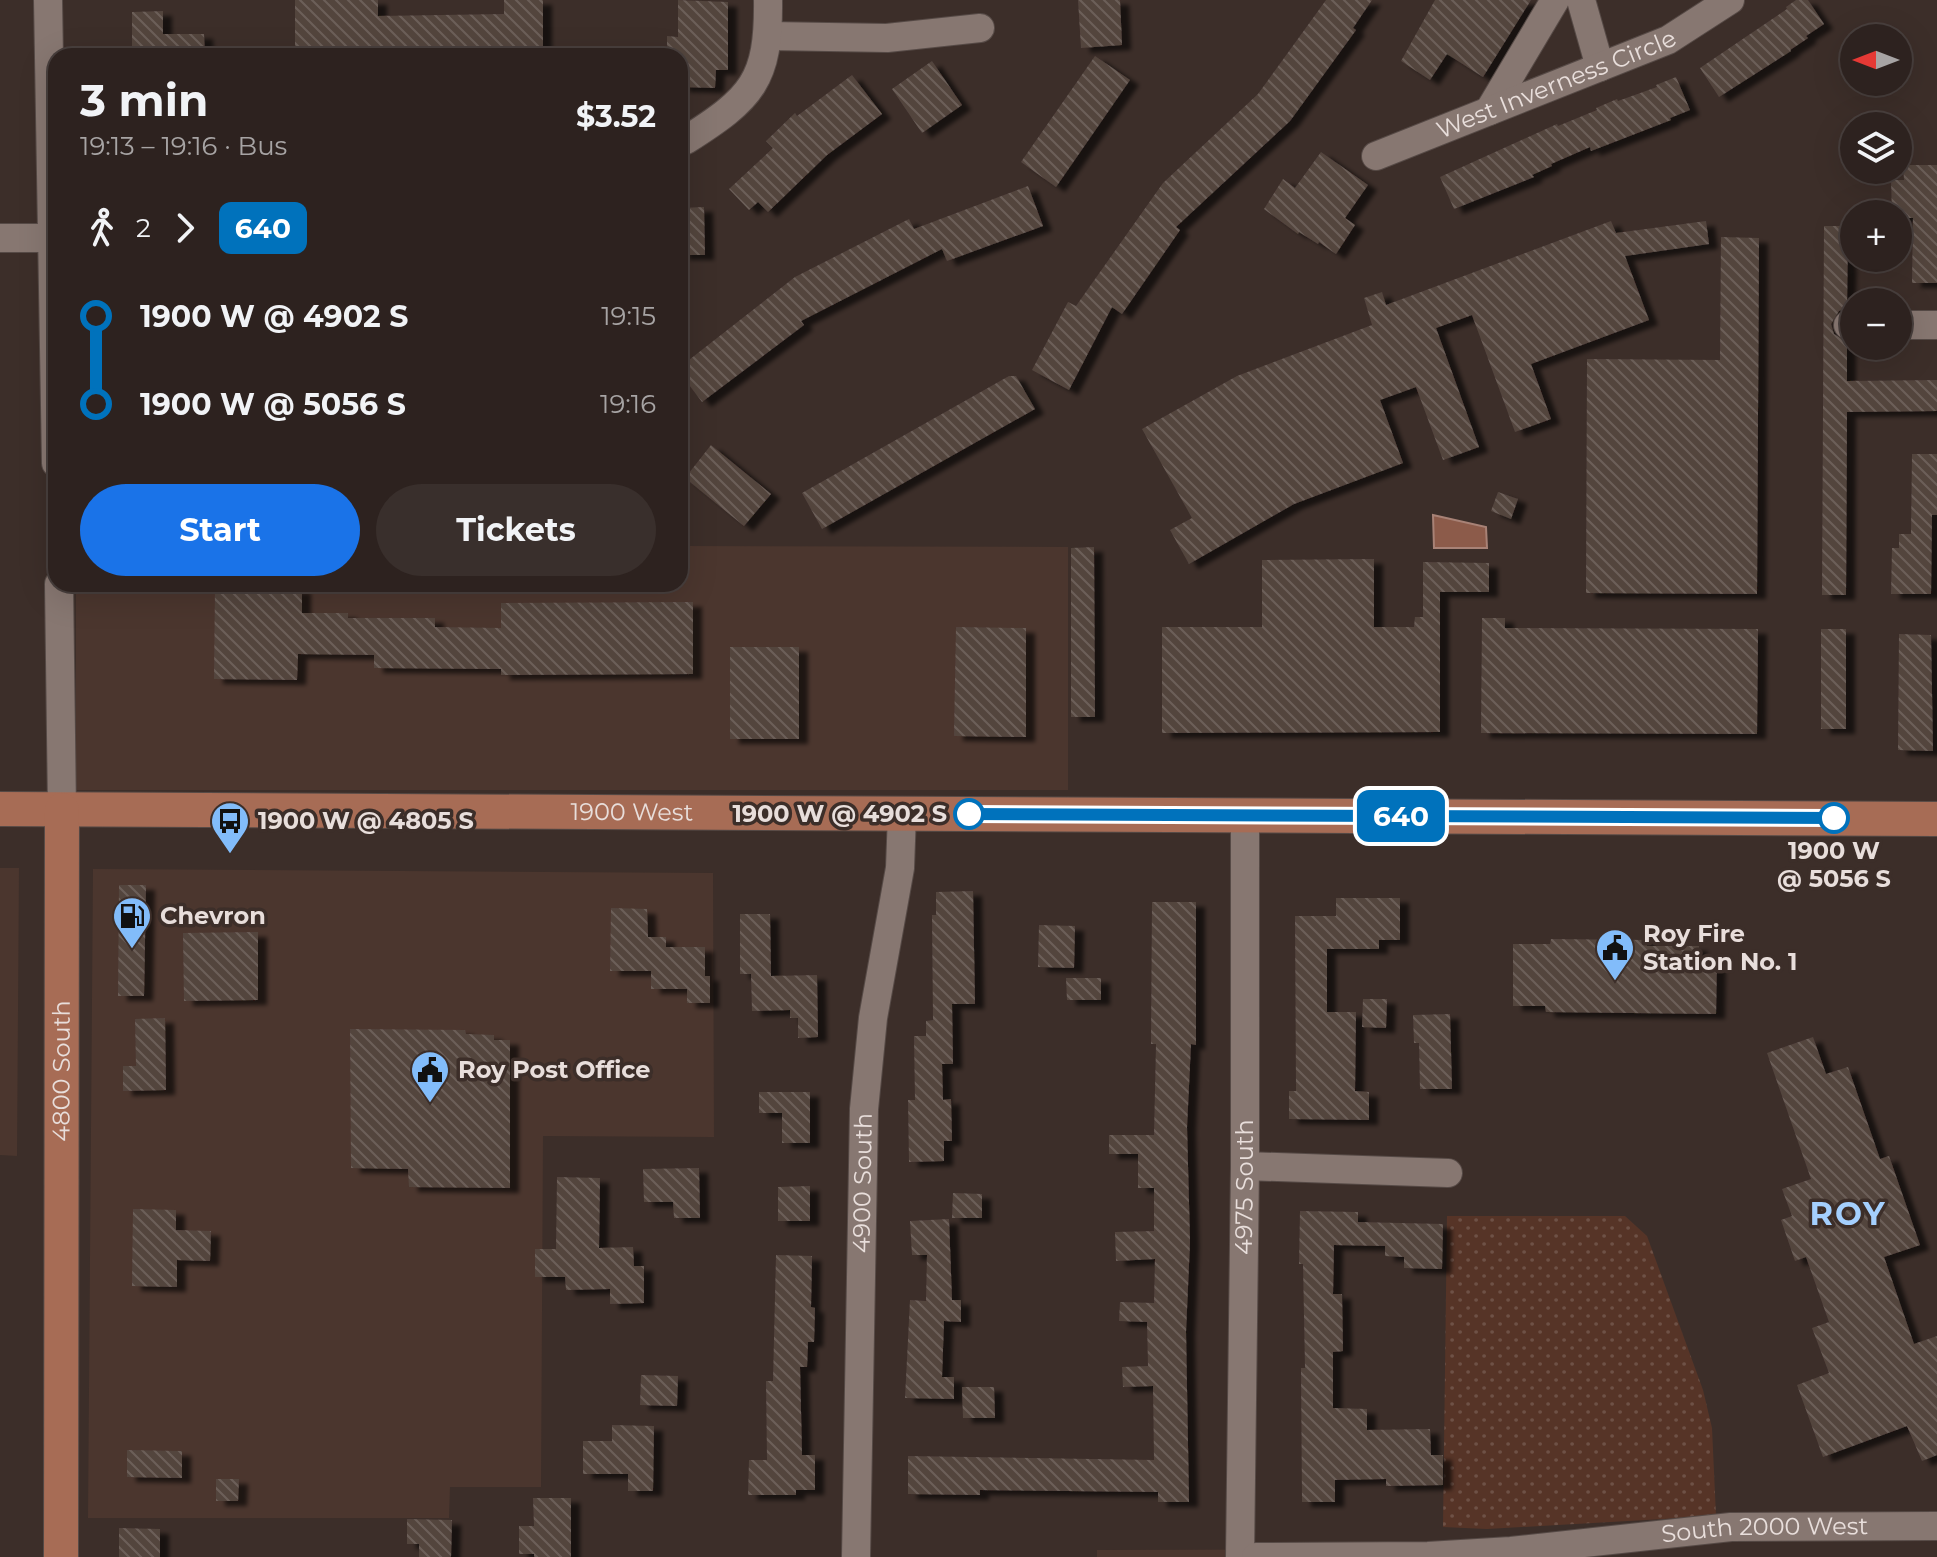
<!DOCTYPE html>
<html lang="en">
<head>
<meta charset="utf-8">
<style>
  body { margin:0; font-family:Montserrat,sans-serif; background:#392f2c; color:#f1f3f6; height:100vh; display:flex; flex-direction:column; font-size:30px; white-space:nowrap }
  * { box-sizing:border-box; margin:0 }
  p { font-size:26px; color:#a7a4a4 }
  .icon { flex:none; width:44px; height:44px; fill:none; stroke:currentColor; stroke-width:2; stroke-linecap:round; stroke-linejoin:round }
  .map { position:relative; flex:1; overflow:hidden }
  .side { position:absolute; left:48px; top:48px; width:640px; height:544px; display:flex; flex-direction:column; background:#2d221f; border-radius:24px; box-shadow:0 8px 32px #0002,0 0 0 2px #483f3d }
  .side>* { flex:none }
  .badge { padding:0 16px; border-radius:12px; font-size:28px; line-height:52px }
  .needle { width:52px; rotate:270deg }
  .controls { position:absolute; left:1840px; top:24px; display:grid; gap:16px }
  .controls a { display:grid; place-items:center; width:72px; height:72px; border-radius:50%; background:#2d221f; box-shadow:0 8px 32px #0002,0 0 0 2px #483f3d; font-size:40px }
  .map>.badge { position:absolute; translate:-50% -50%; box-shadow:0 0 0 4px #fff }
  .legs { display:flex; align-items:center; gap:12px; height:88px; padding:0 32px; font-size:26px }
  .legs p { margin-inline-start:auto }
  .head { display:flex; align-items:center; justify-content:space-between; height:136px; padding:0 32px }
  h1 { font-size:44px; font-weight:700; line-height:60px }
  .action { display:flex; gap:16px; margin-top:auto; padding:16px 32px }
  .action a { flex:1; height:92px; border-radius:48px; background:#1a73e8; color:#fff; font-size:32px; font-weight:700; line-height:92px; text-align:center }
  .action a+a { background:#392f2c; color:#f1f3f6 }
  ul { padding:0 32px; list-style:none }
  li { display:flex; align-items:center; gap:28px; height:88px; font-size:30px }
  li i { display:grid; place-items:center; width:12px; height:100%; margin:0 10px; background:currentColor }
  li i::after { content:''; width:20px; height:20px; margin:-10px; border:6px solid; border-radius:50%; background:#2d221f }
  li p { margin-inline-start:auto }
  li:first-child i { background:linear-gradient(#0000 50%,currentColor 0) }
  li:last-child i { background:linear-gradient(currentColor 50%,#0000 0) }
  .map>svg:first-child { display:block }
</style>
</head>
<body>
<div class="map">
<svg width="1937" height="1557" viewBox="0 0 1937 1557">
  <defs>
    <pattern id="grass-dots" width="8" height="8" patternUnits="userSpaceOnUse" patternTransform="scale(2)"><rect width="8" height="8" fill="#563427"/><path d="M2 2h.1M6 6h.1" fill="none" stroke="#6e5146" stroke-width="1.8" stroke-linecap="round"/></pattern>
    <pattern id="building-back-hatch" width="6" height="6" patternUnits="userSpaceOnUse" patternTransform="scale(2)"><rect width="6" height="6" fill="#53443e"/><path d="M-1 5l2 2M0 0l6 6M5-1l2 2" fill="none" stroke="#6c5f59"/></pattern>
    <filter id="shadow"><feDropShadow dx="9" dy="5" stdDeviation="2" flood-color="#0009"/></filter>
  </defs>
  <rect width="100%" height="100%" fill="#3c2e29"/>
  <path fill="#4b362e" d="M680 546 1068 547V790H76V584H680Z
    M0 868H19L17 1156 0 1155Z
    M93 869 713 873 714 1137 543 1136 541 1487H450L449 1518H88Z
    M1408 1549V1557H1097V1550Z"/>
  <path fill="url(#grass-dots)" d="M1447 1216H1625L1647 1236 1703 1390 1712 1428 1716 1516 1487 1529 1443 1527Z"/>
  <path fill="#8c5b4a" stroke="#a88276" stroke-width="2" d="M1433 515 1486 527 1487 548H1434Z"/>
  <path fill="url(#building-back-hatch)" filter="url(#shadow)" d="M295 0H378V16L504 14V0H543V56H471V48L450 47H409V56H340V46H295Z
    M678 0 728 2V70H716L715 88 680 87V56H667V36L678 37Z
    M1078 0H1120L1122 45 1081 48Z
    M1326 0H1372L1353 28 1356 30 1290 121 1176 227 1180 230 1122 314 1112 307 1069 390 1032 370 1068 302 1076 306 1163 183 1258 94Z
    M1435 0H1531L1483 77 1447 54 1430 80 1401 61Z
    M1796 0H1808L1824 24 1806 36 1808 38 1790 50 1791 51 1719 97 1700 68 1787 9 1786 7Z
    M163 11V34H204L205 56H142V50H132V12Z
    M1095 56 1130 80 1056 187 1021 162Z
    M932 61 962 105 922 133 892 89Z
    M852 75 882 114 827 155 768 212 758 202 749 210 729 189 773 148 766 141 795 113 797 116Z
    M1676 77 1690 110 1670 118 1671 120 1591 151 1590 147 1551 164 1552 166 1532 175 1534 177 1454 209 1440 177 1557 124 1558 126 1597 110 1596 108 1617 99 1618 101 1657 87 1656 85Z
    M1321 152 1368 185 1345 218 1355 225 1336 254 1319 242 1318 244 1299 232 1298 234 1264 209 1283 179 1295 188Z
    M1903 165H1937V283H1912L1913 218H1898V214H1892L1891 180H1904Z
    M1028 186 1043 226 947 261 942 249 801 321 804 325 702 402 680 373V367L795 277 909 219 914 229Z
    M704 207 705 255H680V208Z
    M1611 221 1616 233 1706 221 1709 244 1625 256 1649 320 1531 364 1551 419 1515 432 1472 315 1436 328 1479 447 1443 460 1416 387 1380 400 1403 463 1294 504 1189 564 1170 530 1192 518 1142 429 1237 376 1372 325 1364 298 1382 292 1386 305Z
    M1824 226H1848L1847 308 1839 311 1831 324 1834 334 1847 342V381L1937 380V411L1847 412 1846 595H1822Z
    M1721 237 1759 238 1757 594 1586 593 1587 359 1720 360Z
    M1009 376H1016L1035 409 822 529 802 493Z
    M711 445 771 494 744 526 685 478Z
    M1912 454H1937V515H1932L1931 594H1891L1892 548H1899V534H1911Z
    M1498 492 1518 499 1511 519 1491 511Z
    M1094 547 1095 717H1071V548Z
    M1374 559V627H1414L1415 617H1423V562L1489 563V592H1440V732L1162 733V627H1262V560Z
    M215 587 302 588V613H348V618H435V627L501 628V603L693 602V674L501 675V669L374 668V655L298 654 297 680 214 679Z
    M1482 618H1505V628L1758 629 1757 734 1481 733Z
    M956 627 1026 628V737L954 736Z
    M1821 629H1846V729H1821Z
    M1899 634 1931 635 1933 751 1898 750Z
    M730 647H799V739H730Z
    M119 885H146L144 996H118Z
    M973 891 975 1004H952L953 1064H942L943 1100 951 1099 952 1141H944V1161L909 1162 908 1100H915L914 1036H926V1021L933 1020 932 915H936V892Z
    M1336 898H1400V940H1379V949H1327V1012H1356L1355 1091 1369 1092V1120L1289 1119V1091H1296L1295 916H1336Z
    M1152 902H1196V1045L1191 1044 1187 1127 1190 1242 1186 1332 1189 1502H1158V1492L980 1490V1495L908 1494V1456L1154 1460 1153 1386 1123 1387 1122 1367 1148 1366 1147 1322 1119 1321 1120 1302 1154 1303 1155 1259 1116 1261 1115 1232 1154 1231V1188H1138V1154H1109V1135H1154L1156 1044H1151Z
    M611 908 647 909 648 937H666V947H705V976H710V1003H687V989H651V971H610Z
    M740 914H770L771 976 817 975 818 1037 798 1038V1018H790V1010L752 1011 751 974H740Z
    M1039 925 1075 926 1074 968 1038 967Z
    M258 932V1000L184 1001 183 933Z
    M1551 939 1647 940V946H1699L1698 958H1717L1716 1014 1546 1012 1545 1006H1513V944H1550Z
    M1066 978H1101V1000H1067Z
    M1363 999H1387L1386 1028 1362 1027Z
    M1450 1014 1452 1089H1420L1419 1043H1414L1413 1015Z
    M165 1018 166 1090 123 1091V1066H136L135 1019Z
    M350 1029 465 1030 466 1034 494 1035V1040H510V1188L409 1187 408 1169 351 1168Z
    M1813 1037 1826 1074 1848 1067 1880 1159 1889 1156 1920 1245 1884 1257 1914 1344 1937 1336V1455L1922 1461 1907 1426 1823 1457 1797 1385 1829 1373 1812 1328 1829 1322 1806 1257 1795 1261 1781 1220 1792 1216 1782 1189 1811 1179 1767 1053Z
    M759 1092H810V1143H782V1113H759Z
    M699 1168 700 1218H674L673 1202H644L643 1169Z
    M557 1177 600 1178 599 1248 633 1247 634 1266H644V1303L610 1304V1289L566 1290 565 1277H535V1249H556Z
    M810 1186V1221H778V1187Z
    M953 1193 982 1194V1218H952Z
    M133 1209 176 1210V1230L211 1231 210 1261 177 1260V1287L132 1286Z
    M1300 1211 1358 1212V1222L1443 1224 1442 1269 1404 1268V1257L1385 1256V1246L1334 1245 1333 1294H1342L1343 1351 1333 1352V1408L1367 1409V1430L1430 1429 1431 1455H1443V1485L1386 1486V1479L1335 1480V1502H1302L1301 1368H1305L1303 1264H1299Z
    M949 1219 952 1300H961V1322L944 1321 942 1377H954V1399L905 1398 910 1300 926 1301 927 1255H912L910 1221Z
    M776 1255 812 1256 811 1307 815 1308 814 1342H808L807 1367H800L802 1455H815V1490H796V1495H748L749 1460H767L766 1381H773Z
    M641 1375 678 1376 677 1406 640 1405Z
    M962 1387H994L995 1418H963Z
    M612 1425 654 1426 653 1491H628V1474H583V1441H612Z
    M127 1450 182 1451V1478L127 1477Z
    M216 1479H239L238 1501H216Z
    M533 1498H571V1557H534V1554H519V1526H534Z
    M407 1519 452 1520 451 1557H419V1544H407Z
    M119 1528 160 1529V1557H119Z"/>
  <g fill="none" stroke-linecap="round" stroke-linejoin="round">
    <defs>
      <g id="minor">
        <path d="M48 0 56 463"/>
        <path d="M1581 0 1600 67"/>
        <path d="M769 36 887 38 980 28"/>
        <path d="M1489 111 1555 0"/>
        <path d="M686 140C752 98 769 81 768 0"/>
        <path id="s1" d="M1376 156 1668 40 1730 0"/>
        <path d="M0 238H56"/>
        <path d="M1848 325H1854"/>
        <path d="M1898 325H1937"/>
        <path d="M59 584 62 810"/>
        <path d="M1245 1166 1448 1173"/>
        <path id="s2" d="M856 1557 864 1109 873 1018 900 868 902 814"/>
        <path id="s3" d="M1240 1557 1245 1166V816"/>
        <path id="s4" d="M1256 1557 1428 1556 1511 1551 1731 1527 1937 1526"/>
      </g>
      <g id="major">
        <path id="s5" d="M0 809 1937 819"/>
        <path id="s6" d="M61 1557 62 810"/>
      </g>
    </defs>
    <use href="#minor" stroke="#564a46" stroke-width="30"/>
    <use href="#major" stroke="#564a46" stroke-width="36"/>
    <use href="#minor" stroke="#877771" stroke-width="28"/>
    <use href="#major" stroke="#a76c55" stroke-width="34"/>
  </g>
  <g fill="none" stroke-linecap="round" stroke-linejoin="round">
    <defs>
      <path id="line-1" d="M969 814 1834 818"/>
    </defs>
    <use href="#line-1" stroke="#fff" stroke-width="18"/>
    <use href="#line-1" stroke="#0072bc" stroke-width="12"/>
  </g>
  <defs>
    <symbol id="bus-pin" viewBox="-11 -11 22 30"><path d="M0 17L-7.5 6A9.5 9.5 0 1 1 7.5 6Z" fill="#82bcfa" stroke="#3c2e29"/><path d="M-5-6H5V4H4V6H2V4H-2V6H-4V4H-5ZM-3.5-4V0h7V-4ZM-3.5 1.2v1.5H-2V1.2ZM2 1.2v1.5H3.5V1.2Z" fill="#111"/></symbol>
    <symbol id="fuel-pin" viewBox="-11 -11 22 30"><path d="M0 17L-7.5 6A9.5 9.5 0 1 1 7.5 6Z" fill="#82bcfa" stroke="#3c2e29"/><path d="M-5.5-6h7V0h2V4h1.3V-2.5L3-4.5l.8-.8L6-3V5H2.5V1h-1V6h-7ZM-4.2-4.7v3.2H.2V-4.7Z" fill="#111"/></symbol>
    <symbol id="civic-pin" viewBox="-11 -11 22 30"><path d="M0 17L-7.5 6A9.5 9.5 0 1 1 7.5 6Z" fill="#82bcfa" stroke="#3c2e29"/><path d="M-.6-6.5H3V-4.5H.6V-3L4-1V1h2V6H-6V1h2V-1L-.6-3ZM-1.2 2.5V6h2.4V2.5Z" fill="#111"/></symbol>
  </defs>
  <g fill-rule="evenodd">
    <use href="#bus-pin" x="208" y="799" width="44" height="60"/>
    <use href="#fuel-pin" x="110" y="894" width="44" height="60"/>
    <use href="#civic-pin" x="1593" y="926" width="44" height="60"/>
    <use href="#civic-pin" x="408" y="1048" width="44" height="60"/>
  </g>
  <g fill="#fff" stroke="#0072bc" stroke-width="4">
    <circle cx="969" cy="814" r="14"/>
    <circle cx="1834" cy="818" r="14"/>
  </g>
  <g text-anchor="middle" stroke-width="7" stroke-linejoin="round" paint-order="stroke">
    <g font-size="24" fill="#e8dedb" stroke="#3c2e29">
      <text dy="8" stroke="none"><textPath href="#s1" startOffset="194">West Inverness Circle</textPath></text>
      <text dy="8" stroke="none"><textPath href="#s5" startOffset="632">1900 West</textPath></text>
      <text dy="8" stroke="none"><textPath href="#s6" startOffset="486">4800 South</textPath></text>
      <text dy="8" stroke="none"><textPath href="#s2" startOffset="374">4900 South</textPath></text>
      <text dy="8" stroke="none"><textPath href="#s3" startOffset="370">4975 South</textPath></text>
      <text dy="8" stroke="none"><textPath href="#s4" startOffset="510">South 2000 West</textPath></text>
    </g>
    <g font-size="24" font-weight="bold" fill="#e8dedb" stroke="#3c2e29" text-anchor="end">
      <text x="947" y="822">1900 W @ 4902 S</text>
      <text x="1834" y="859" text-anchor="middle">1900 W<tspan x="1834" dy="28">@ 5056 S</tspan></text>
    </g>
    <g font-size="24" font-weight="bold" fill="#e8dedb" stroke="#3c2e29" text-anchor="start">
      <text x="258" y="829">1900 W @ 4805 S</text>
      <text x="160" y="924">Chevron</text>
      <text x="1643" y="942">Roy Fire<tspan x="1643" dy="28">Station No. 1</tspan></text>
      <text x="458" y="1078">Roy Post Office</text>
    </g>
    <g font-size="32" font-weight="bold" letter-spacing="2" fill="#a4cffd" stroke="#3c2e29">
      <text x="1848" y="1225">ROY</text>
    </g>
  </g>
</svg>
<div class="controls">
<a><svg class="needle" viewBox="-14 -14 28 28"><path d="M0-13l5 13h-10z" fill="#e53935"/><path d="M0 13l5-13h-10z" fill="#a7a4a4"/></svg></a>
<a><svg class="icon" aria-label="layers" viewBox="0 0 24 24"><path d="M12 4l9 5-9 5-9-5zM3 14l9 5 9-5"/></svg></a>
<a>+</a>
<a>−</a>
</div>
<b class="badge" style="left:1401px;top:816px;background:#0072bc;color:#fff">640</b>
<section class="side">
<div class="head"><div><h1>3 min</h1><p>19:13 – 19:16 · Bus</p></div><b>$3.52</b></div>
<div class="legs"><svg class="icon" aria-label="walk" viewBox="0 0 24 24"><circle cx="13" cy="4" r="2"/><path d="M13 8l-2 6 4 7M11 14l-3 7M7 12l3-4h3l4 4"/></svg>2<svg class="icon" aria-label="forward" viewBox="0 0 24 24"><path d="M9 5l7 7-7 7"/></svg><b class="badge" style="background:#0072bc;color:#fff">640</b></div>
<ul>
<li><i style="color:#0072bc"></i><b>1900 W @ 4902 S</b><p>19:15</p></li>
<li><i style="color:#0072bc"></i><b>1900 W @ 5056 S</b><p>19:16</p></li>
</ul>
<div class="action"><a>Start</a><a>Tickets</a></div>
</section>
</div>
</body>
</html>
